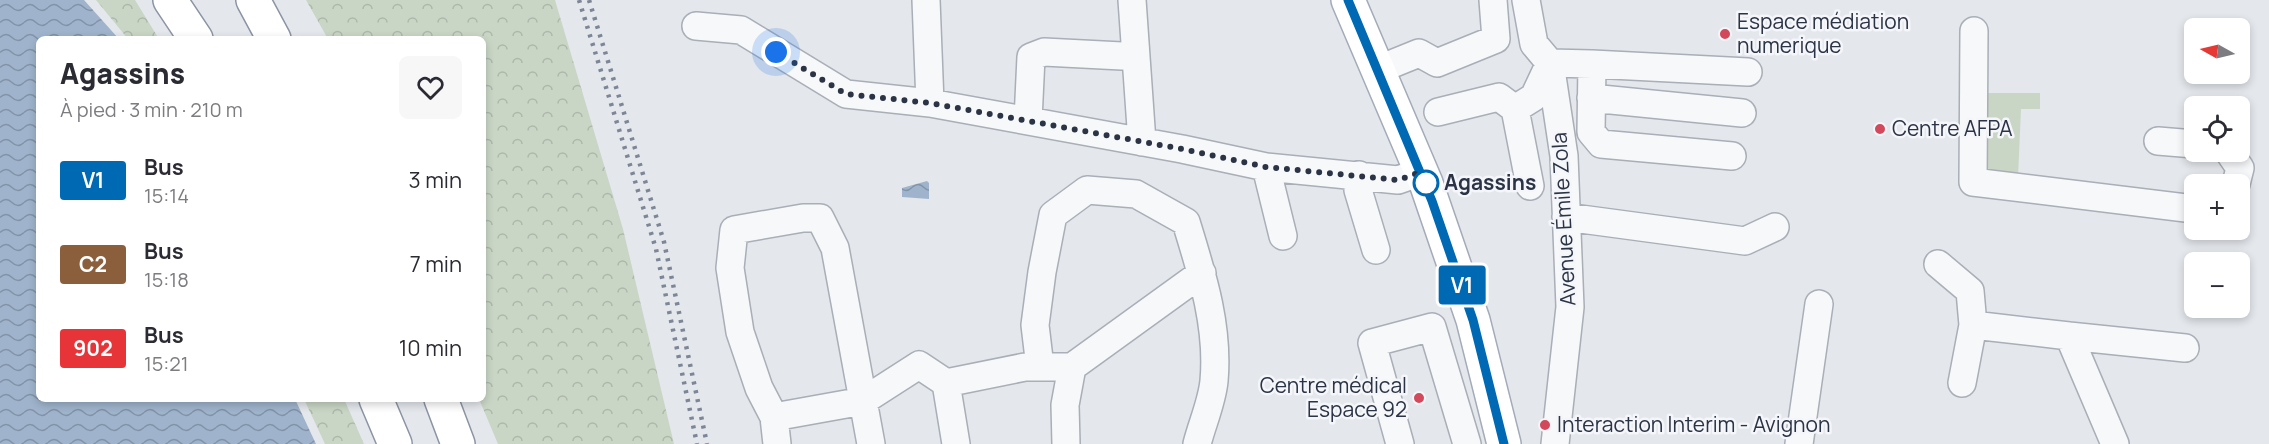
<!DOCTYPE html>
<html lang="fr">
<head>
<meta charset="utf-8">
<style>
  body { margin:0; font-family:Manrope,sans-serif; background:#f7f7f7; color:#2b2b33; height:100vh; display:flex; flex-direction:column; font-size:22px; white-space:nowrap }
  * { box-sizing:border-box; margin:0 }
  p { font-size:20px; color:#7c7c81 }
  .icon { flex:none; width:33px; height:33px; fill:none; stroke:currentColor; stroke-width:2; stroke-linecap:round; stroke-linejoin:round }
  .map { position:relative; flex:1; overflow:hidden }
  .side { position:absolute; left:36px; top:36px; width:450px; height:366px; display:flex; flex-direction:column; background:#fff; border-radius:9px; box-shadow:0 3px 9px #0003 }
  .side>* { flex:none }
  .badge { padding:0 12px; border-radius:4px; font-size:21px; line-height:39px }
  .needle { width:39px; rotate:278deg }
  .fabs { position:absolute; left:2184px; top:18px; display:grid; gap:12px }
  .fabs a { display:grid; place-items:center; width:66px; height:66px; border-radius:9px; background:#fff; box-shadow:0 3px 9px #0003; font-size:30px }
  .you { position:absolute; width:30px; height:30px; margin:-15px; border:4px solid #fff; border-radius:50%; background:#1a73e8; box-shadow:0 0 0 9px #1a73e833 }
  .map>.badge { position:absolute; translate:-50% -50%; box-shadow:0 0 0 3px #fff }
  .round { display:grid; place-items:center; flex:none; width:63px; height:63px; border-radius:9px; background:#f7f7f7 }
  .overview { display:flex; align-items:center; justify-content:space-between; height:102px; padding:0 24px }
  h1 { font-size:28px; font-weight:800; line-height:45px }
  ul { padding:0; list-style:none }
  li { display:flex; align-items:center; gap:18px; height:84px; padding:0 24px }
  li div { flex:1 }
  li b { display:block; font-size:22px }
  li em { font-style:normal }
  li .badge { min-width:66px; font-weight:700; text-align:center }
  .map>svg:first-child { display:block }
</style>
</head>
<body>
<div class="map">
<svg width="2269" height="444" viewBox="0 0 2269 444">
  <defs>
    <pattern id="forest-crowns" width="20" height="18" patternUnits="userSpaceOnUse" patternTransform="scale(1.5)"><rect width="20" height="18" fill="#c9d6c5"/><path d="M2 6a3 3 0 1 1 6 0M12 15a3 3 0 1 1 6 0" fill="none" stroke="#adb8ab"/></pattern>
    <pattern id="water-waves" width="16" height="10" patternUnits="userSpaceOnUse" patternTransform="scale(1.5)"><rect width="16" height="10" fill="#9fb4cc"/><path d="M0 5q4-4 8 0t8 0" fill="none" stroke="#8293a7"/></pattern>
  </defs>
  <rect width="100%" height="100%" fill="#e4e7ec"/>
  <path fill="#c9d6c5" d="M1981 93H2040V109H2021L2018 177 1990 171 1982 159Z"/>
  <path fill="url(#forest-crowns)" d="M96 0H135L159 39H128Z
    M306 0H555L623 229 674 444H498L479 399H483V39H328Z
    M304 399H344L364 444H325Z"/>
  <path fill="url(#water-waves)" d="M0 0H84L119 39H39V399H295L316 444H0Z
    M927 181 929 183V199L902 197V188Z"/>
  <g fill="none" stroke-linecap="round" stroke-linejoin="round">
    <defs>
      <path id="minor" d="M926 0 930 103
        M1132 0 1142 142
        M1526 0 1534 44 1550 63 1564 156 1570 307 1555 444
        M696 26 741 30 846 94 930 103 1182 149 1266 167 1398 180 1421 172
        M1974 31 1973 182 2194 209
        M1592 64 1748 72
        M1377 70 1419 53 1437 63 1496 39 1493 0
        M1591 98 1742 113
        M1438 112 1499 97 1515 109
        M1028 120 1031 57 1044 52 1122 56
        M2158 141 2194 144
        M2229 152 2240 168 2236 184
        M1266 167 1283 236
        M1359 175 1358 190 1376 250
        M1530 186 1515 109 1534 97 1550 63 1592 64 1591 132 1601 144 1732 156
        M1566 217 1745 241 1775 227
        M1938 264 1970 291 1973 325 1962 383
        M1973 325 2069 336 2115 444
        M2069 336 2185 348
        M1040 367 1035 325 1042 272 1053 215 1087 190 1136 194 1186 222C1202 274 1219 326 1214 381 1212 402 1202 424 1197 444
        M774 417 759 388 740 332 730 268 734 230 803 218H820L835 248 871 444
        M777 444 774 417 863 401 919 365 946 383
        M956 444 946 383 1025 367H1072L1202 273
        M1066 444 1065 405 1072 367
        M1400 444 1372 343 1432 327 1467 444
        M1799 444 1819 304"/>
      <path id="major" d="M1348 0 1426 183 1473 320 1504 444"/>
      <path id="highway" d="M170 0 196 39
        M253 0 274 39
        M376 399 395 444
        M441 399 458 444"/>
    </defs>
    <use href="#minor" stroke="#a9aeb7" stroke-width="30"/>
    <use href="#major" stroke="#a3abb8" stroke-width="36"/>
    <use href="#highway" stroke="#8b94a3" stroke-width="36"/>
    <use href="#minor" stroke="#f7f8fa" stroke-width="27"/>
    <use href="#major" stroke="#fff" stroke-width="33"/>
    <use href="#highway" stroke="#fff" stroke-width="33"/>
    <path stroke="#7d8696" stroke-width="4.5" stroke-dasharray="3 6" stroke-linecap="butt" d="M579 0 656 249 697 444
      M589 0 664 242 707 444"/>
  </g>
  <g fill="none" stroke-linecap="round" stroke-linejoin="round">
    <defs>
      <path id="line" d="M1348 0 1432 201 1473 320 1504 444"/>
    </defs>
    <use href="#line" stroke="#fff" stroke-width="14"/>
    <use href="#line" stroke="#0069b4" stroke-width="9"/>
    <path stroke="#2b3445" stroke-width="6" stroke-dasharray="0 10.8" d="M776 52 846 94 930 103 1182 149 1266 167 1398 180 1421 172 1426 183"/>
  </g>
  <g fill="#d1495b" stroke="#f4f6f9" stroke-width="2">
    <circle cx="1725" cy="34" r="6"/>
    <circle cx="1880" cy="129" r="6"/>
    <circle cx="1419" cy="398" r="6"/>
    <circle cx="1545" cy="425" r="6"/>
  </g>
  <circle fill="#fff" stroke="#0069b4" stroke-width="3" cx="1426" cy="183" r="12"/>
  <g text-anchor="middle" stroke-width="5" stroke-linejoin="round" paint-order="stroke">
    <g font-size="21" fill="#2b3445" stroke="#f4f6f9" text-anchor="start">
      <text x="1737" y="29">Espace médiation<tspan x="1737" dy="24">numerique</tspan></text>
      <text x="1892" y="136">Centre AFPA</text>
      <text x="1407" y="393" text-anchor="end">Centre médical<tspan x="1407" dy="24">Espace 92</tspan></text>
      <text x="1557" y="432">Interaction Interim - Avignon</text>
    </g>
    <g font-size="21" font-weight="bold" fill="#2b3445" stroke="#f4f6f9" text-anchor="start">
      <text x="1444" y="190">Agassins</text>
    </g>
    <g font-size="21" fill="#2b3445" stroke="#f4f6f9">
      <text transform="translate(1564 219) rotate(-93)" y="7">Avenue Émile Zola</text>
    </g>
  </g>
</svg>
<div class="fabs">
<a><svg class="needle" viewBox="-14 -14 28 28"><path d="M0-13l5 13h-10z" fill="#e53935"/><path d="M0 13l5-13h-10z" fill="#7c7c81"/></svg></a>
<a><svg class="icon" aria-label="locate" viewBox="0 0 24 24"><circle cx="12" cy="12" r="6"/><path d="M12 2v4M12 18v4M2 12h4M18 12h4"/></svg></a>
<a>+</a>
<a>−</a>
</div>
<div class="you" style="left:776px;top:52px"></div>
<b class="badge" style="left:1462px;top:285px;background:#0069b4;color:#fff">V1</b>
<section class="side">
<div class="overview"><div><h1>Agassins</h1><p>À pied · 3 min · 210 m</p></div><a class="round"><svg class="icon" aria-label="heart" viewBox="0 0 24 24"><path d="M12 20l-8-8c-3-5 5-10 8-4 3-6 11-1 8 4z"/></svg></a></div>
<ul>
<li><span class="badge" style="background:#0069b4;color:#fff">V1</span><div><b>Bus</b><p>15:14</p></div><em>3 min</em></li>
<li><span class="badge" style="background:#8b5e3c;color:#fff">C2</span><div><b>Bus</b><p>15:18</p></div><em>7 min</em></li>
<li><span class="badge" style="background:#e73439;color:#fff">902</span><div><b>Bus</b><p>15:21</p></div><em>10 min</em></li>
</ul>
</section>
</div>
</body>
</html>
